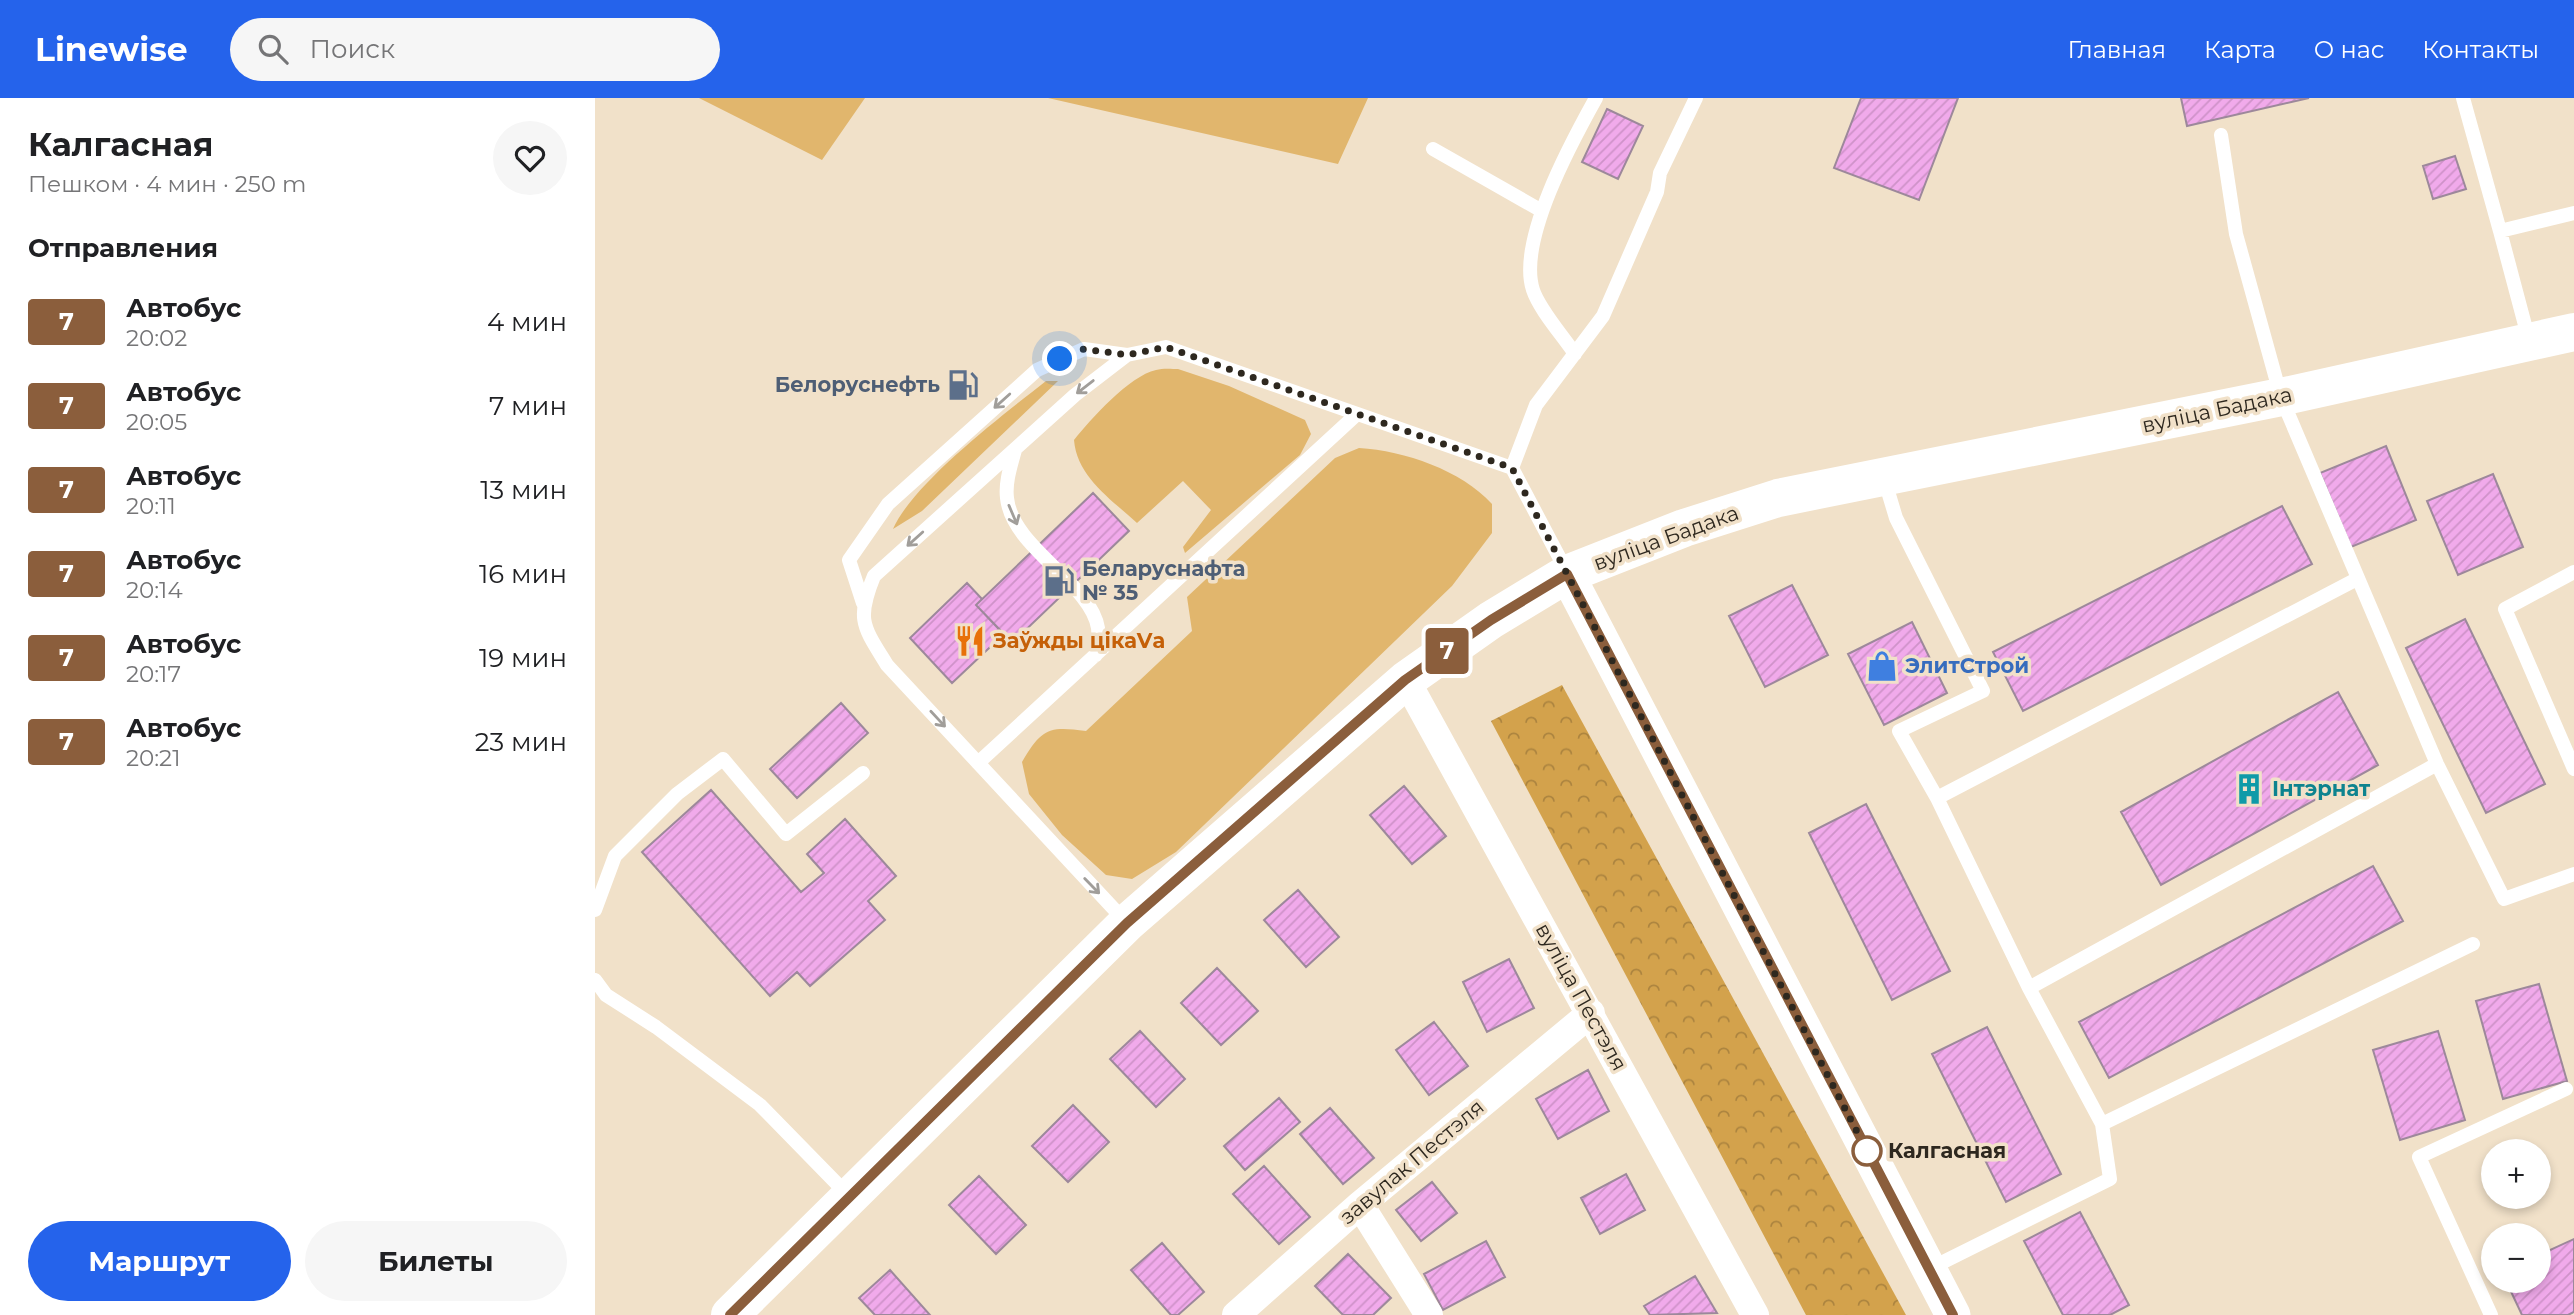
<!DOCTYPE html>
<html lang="ru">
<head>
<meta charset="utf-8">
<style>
  body { margin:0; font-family:Montserrat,sans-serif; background:#f6f6f6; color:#202124; height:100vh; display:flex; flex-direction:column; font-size:26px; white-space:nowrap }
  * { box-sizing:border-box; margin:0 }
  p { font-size:23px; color:#757577 }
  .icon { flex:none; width:38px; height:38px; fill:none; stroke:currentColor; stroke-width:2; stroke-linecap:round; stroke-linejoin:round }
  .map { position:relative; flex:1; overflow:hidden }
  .details { display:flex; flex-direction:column; background:#fff; width:595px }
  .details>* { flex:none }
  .badge { padding:0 14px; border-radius:5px; font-size:24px; line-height:46px }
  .buttons { position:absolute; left:1886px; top:1041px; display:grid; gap:14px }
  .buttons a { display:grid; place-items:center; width:70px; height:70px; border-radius:50%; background:#fff; box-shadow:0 4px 10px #0003; font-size:35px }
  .you { position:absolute; width:35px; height:35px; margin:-18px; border:5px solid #fff; border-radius:50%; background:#1a73e8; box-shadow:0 0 0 10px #1a73e833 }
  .map>.badge { position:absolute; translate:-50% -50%; box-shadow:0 0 0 4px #fff }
  h2 { padding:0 28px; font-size:26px; line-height:63px }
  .round { display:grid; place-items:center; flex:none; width:74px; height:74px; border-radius:37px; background:#f6f6f6 }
  .headline { display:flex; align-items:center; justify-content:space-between; height:119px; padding:0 28px }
  h1 { font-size:33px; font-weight:700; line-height:52px }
  .button { display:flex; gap:14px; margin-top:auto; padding:14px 28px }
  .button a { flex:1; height:80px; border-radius:42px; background:#2563eb; color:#fff; font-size:28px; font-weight:700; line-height:80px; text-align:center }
  .button a+a { background:#f6f6f6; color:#202124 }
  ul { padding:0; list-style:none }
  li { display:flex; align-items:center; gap:21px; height:84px; padding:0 28px }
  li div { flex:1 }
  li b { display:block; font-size:26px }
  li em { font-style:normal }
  li .badge { min-width:77px; font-weight:700; text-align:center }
  header { display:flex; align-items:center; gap:42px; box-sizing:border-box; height:98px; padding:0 35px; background:#2563eb; color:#fff }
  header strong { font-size:33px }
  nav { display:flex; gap:38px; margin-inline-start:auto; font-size:24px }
  .search { width:490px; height:63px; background:#f6f6f6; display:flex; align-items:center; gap:18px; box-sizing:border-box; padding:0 24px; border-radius:38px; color:#757577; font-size:26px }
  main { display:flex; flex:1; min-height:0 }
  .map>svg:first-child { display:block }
</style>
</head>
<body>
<header>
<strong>Linewise</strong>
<div class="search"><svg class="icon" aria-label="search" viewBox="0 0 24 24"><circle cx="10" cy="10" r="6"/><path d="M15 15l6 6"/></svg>Поиск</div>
<nav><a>Главная</a><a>Карта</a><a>О нас</a><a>Контакты</a></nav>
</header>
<main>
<section class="details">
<div class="headline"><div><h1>Калгасная</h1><p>Пешком · 4 мин · 250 m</p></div><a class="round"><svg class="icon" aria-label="heart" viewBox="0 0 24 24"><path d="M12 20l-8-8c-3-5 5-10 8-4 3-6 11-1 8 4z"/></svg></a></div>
<h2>Отправления</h2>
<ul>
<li><span class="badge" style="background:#8b5e3c;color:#fff">7</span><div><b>Автобус</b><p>20:02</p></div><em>4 мин</em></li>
<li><span class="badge" style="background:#8b5e3c;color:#fff">7</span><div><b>Автобус</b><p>20:05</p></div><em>7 мин</em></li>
<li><span class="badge" style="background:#8b5e3c;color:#fff">7</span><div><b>Автобус</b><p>20:11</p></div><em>13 мин</em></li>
<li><span class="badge" style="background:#8b5e3c;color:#fff">7</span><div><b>Автобус</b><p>20:14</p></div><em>16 мин</em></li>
<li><span class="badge" style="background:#8b5e3c;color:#fff">7</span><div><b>Автобус</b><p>20:17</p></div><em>19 мин</em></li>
<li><span class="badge" style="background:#8b5e3c;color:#fff">7</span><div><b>Автобус</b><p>20:21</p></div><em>23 мин</em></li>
</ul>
<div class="button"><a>Маршрут</a><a>Билеты</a></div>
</section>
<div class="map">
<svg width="1979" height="1217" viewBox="0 0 1979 1217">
  <defs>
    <pattern id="forest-crowns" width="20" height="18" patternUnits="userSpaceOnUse" patternTransform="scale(1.75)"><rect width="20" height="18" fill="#d3a24c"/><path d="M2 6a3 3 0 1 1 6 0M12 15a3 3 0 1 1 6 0" fill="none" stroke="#ac843f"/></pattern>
    <pattern id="building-hatch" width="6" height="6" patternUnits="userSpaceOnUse" patternTransform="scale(1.75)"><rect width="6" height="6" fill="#f1aaeb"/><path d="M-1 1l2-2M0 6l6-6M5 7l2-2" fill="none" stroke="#cf92c9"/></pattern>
  </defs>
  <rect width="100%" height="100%" fill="#f1e1c9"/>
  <path fill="#e1b66d" d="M104 0H270L227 62Z
    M453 0H773L743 66Z
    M583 271 634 288 710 322 716 336 705 357 590 455 588 449 616 412 588 383 542 425C516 401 482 379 479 342 496 321 534 278 561 272 568 270 577 271 583 271Z
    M451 283H463L327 413 298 431C318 385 409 316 451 283Z
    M764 350C810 353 866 372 897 406V435L857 488 581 754 537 781 511 777 467 737 434 696 427 664C447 630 454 628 491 633L597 533 592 499 740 360Z"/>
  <path fill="url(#forest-crowns)" d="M967 587 1311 1217H1211L896 623Z"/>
  <path fill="url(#building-hatch)" stroke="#9d889b" stroke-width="2" d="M1266 0H1363L1324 102 1239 70Z
    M1586 0H1714L1592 28Z
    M1012 11 1048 28 1023 81 987 64Z
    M1860 58 1871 91 1838 101 1828 68Z
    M1791 348 1821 422 1756 449 1725 375Z
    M1898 376 1928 449 1863 477 1832 403Z
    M498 395 534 433 417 545 381 507Z
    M1687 408 1717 466 1428 613 1398 554Z
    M372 485 387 501 381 507 409 536 357 585 315 540Z
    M1197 487 1233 557 1170 589 1134 518Z
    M1870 521 1950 686 1891 715 1811 550Z
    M1317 524 1352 595 1289 627 1253 556Z
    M1743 594 1783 667 1566 787 1526 714Z
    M246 605 273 635 202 700 175 671Z
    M809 688 851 738 817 766 775 717Z
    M116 692 206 794 229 775 212 756 250 721 301 778 273 803 290 822 215 888 202 874 175 898 47 754Z
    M1271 706 1355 873 1297 902 1214 735Z
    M1778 768 1808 823 1514 980 1484 924Z
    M703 792 744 839 711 869 669 822Z
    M914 861 939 910 892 934 868 884Z
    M622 870 663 913 626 947 586 905Z
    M1944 886 1972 983 1908 1001 1881 903Z
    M839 924 873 968 834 997 801 952Z
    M1392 929 1466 1076 1411 1104 1337 956Z
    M545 933 590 981 561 1009 515 961Z
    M1843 933 1870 1022 1805 1042 1778 952Z
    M993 972 1014 1013 963 1041 941 1001Z
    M684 1000 705 1024 650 1072 629 1048Z
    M478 1007 514 1044 473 1084 437 1048Z
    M735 1010 779 1060 748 1086 705 1036Z
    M669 1068 715 1119 684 1146 638 1096Z
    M1031 1076 1050 1112 1005 1136 986 1100Z
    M384 1078 431 1127 401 1156 354 1107Z
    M837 1084 862 1115 826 1143 801 1112Z
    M1485 1114 1534 1207 1515 1217H1468L1429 1143Z
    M1979 1141V1214L1973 1217H1927L1911 1183H1944V1157Z
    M891 1143 910 1179 848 1212 829 1176Z
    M567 1145 609 1194 583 1217H576L536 1172Z
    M753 1156 796 1200 778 1217H748L720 1188Z
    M295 1172 335 1217H280L264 1200Z
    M1100 1178 1122 1215 1055 1217 1049 1208Z"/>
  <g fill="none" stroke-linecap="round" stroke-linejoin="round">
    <path stroke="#fff" stroke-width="14" d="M1868 0 1905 133
      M1626 37 1641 136 1686 299 1842 666 1909 801 1979 776
      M838 51 947 113
      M1934 242 1905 133 1979 115
      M980 256C968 238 944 211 938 192 922 143 977 43 1001 0
      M420 352C416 367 410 384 412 400 417 450 496 485 503 530 504 538 502 548 501 557
      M1289 380 1301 420 1388 593 1304 633 1342 700
      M972 474 917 370 941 307 1008 218 1062 94 1065 75 1101 0
      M1979 474 1910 511 1979 671
      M268 505 254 462 293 406 442 272 489 251 532 257
      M383 665 762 316
      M1842 666 1434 890 1507 1026 1878 846
      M0 812 20 758 82 696 128 661 191 736 268 675
      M531 824 292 567C268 528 261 522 279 478L480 297 532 257 571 249 917 370
      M0 882 11 897 61 929 165 1007 253 1097
      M1434 890 1342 700 1762 481
      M1334 1171 1515 1081 1507 1026
      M1896 1217 1824 1059 1971 991"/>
    <path stroke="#fff" stroke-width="28" d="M811 582 1160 1217
      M765 1107 834 1217
      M641 1217 765 1107 996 915"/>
    <path stroke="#fff" stroke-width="35" d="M972 476 1358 1217"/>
    <path stroke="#fff" stroke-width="38" d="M135 1217 532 825 811 582 896 522 972 476 1089 430 1183 400 1686 299 1979 234"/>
  </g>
  <defs><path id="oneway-shaft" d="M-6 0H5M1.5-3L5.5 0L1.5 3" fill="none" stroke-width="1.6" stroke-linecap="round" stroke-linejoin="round" transform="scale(1.75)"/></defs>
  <g stroke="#a19e9a">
    <use href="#oneway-shaft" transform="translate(490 289) rotate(142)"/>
    <use href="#oneway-shaft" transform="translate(407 303) rotate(138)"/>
    <use href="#oneway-shaft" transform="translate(418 417) rotate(67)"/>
    <use href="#oneway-shaft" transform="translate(320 441) rotate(138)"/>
    <use href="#oneway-shaft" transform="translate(343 621) rotate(47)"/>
    <use href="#oneway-shaft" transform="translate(497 788) rotate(46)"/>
  </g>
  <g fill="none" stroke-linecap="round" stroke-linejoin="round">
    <defs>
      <path id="line" d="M135 1217 532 825 810 582 896 522 972 476 1358 1217"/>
    </defs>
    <use href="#line" stroke="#fff" stroke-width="16"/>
    <use href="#line" stroke="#8b5e3c" stroke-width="10"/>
    <path stroke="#2e281f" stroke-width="7" stroke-dasharray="0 12.6" d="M465 261 489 251 532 257 571 249 917 370 1272 1053"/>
  </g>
  <defs>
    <symbol id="fuel-bare" viewBox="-9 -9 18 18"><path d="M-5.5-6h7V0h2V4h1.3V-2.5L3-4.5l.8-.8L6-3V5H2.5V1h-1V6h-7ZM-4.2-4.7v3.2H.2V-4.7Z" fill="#5c6f8a" stroke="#f1e1c9" stroke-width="2.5" paint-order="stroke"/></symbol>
    <symbol id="restaurant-bare" viewBox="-9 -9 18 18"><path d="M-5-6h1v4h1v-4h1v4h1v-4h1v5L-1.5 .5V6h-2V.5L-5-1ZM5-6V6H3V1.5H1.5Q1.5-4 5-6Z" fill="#e8710a" stroke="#f1e1c9" stroke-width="2.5" paint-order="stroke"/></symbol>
    <symbol id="shop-bare" viewBox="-9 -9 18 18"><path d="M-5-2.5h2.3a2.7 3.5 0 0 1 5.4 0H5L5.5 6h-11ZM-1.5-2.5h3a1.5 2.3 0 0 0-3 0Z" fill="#3f7fe0" stroke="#f1e1c9" stroke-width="2.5" paint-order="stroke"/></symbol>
    <symbol id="building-bare" viewBox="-9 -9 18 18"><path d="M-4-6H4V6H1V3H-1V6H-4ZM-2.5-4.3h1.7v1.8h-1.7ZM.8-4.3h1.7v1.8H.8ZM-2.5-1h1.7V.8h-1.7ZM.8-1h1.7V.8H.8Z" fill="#0f9aa8" stroke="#f1e1c9" stroke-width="2.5" paint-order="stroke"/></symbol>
  </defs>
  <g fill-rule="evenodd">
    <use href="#fuel-bare" x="346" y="265" width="44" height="44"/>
    <use href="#fuel-bare" x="442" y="461" width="44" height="44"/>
    <use href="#restaurant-bare" x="353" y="521" width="44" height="44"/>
    <use href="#shop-bare" x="1265" y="546" width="44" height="44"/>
    <use href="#building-bare" x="1632" y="669" width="44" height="44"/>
  </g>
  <circle fill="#fff" stroke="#8b5e3c" stroke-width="3.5" cx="1272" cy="1053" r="14"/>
  <g text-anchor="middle" stroke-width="7" stroke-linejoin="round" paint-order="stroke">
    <g font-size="21" font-weight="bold" fill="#4e5e75" stroke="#f1e1c9" text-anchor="end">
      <text x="345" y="294">Белоруснефть</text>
      <text x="487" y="478" text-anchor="start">Беларуснафта<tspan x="487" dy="24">№ 35</tspan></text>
    </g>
    <g font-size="21" fill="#2e281f" stroke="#f1e1c9">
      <text transform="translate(1622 312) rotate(-12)" y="7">вуліца Бадака</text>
      <text transform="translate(1071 440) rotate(-20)" y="7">вуліца Бадака</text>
      <text transform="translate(986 899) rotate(61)" y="7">вуліца Пестэля</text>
      <text transform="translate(817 1064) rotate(-40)" y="7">завулак Пестэля</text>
    </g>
    <g font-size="21" font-weight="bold" fill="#c56008" stroke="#f1e1c9" text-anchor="start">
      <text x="398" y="550">Заўжды цікаVа</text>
    </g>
    <g font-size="21" font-weight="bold" fill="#366cbe" stroke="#f1e1c9" text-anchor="start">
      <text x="1310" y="575">ЭлитСтрой</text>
    </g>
    <g font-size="21" font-weight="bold" fill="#0d838f" stroke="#f1e1c9" text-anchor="start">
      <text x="1677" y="698">Інтэрнат</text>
    </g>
    <g font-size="21" font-weight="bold" fill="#2e281f" stroke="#f1e1c9" text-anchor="start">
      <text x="1293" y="1060">Калгасная</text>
    </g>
  </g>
</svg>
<div class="buttons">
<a>+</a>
<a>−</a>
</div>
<div class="you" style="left:465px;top:261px"></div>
<b class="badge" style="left:852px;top:553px;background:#8b5e3c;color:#fff">7</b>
</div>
</main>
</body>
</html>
